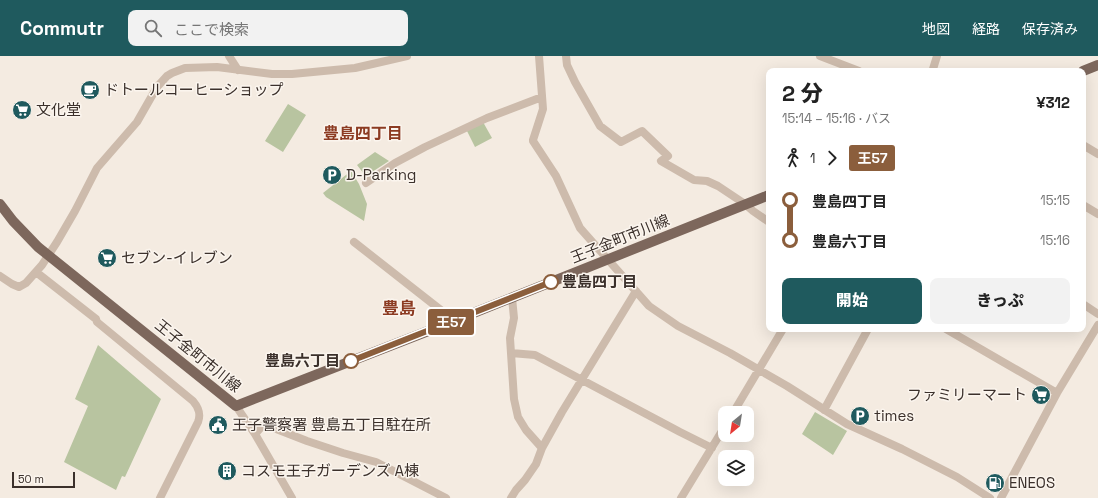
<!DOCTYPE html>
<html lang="ja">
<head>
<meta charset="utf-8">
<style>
  body { margin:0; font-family:"Space Grotesk","Noto Sans JP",sans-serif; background:#f2f2f2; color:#222; height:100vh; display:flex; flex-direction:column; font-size:15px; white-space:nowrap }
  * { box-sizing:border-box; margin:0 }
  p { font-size:13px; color:#767676 }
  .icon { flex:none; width:22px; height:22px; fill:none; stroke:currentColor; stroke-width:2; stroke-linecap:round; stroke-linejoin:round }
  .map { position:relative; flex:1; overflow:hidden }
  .sheet { position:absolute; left:766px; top:12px; width:320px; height:264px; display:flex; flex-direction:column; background:#fff; border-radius:8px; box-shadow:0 4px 16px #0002 }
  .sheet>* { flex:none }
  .badge { padding:0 8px; border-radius:3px; font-size:14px; line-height:26px }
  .needle { width:26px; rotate:210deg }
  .fabs { position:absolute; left:718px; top:350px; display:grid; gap:8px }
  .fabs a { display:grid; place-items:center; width:36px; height:36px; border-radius:8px; background:#fff; box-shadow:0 4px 16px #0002; font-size:20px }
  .scale { position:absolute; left:12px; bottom:10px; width:63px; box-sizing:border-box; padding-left:4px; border:2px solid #3b302b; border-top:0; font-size:11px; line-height:14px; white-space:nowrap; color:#3b302b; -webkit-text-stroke:3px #fbf5ee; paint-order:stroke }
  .map>.badge { position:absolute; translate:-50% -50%; box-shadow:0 0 0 2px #fff }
  .legs { display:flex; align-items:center; gap:6px; height:44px; padding:0 16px; font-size:13px }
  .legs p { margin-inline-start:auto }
  .headline { display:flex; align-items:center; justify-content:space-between; height:68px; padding:0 16px }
  h1 { font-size:22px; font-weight:800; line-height:30px }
  .primary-button { display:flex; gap:8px; margin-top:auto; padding:8px 16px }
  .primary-button a { flex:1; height:46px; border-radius:8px; background:#1f5a5e; color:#fff; font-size:16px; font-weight:800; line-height:46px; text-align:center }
  .primary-button a+a { background:#f2f2f2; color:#222 }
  ul { padding:0 16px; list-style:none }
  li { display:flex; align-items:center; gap:14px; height:40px; font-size:15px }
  li i { display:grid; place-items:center; width:6px; height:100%; margin:0 5px; background:currentColor }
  li i::after { content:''; width:10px; height:10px; margin:-5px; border:3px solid; border-radius:50%; background:#fff }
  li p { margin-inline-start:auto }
  li:first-child i { background:linear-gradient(#0000 50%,currentColor 0) }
  li:last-child i { background:linear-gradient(currentColor 50%,#0000 0) }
  header { display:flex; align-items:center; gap:24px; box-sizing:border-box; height:56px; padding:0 20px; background:#1f5a5e; color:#fff }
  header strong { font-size:19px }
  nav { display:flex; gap:22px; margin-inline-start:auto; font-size:14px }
  .search { width:280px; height:36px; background:#f2f2f2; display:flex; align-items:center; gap:10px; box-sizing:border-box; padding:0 14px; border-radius:8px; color:#767676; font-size:15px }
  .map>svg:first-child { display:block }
</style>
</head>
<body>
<header>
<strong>Commutr</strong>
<div class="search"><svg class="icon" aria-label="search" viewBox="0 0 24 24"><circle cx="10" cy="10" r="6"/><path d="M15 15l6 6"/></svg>ここで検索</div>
<nav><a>地図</a><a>経路</a><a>保存済み</a></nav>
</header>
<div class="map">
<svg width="1098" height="442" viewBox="0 0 1098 442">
  <rect width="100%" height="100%" fill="#f4ebe1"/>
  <path fill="#b8c4a0" d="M288 48 306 59 283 96 265 85Z
    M483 66 492 82 475 91 467 75Z
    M375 96 389 105 369 118H364L357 109Z
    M351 115 359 128 367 148 364 165 326 141 323 137Z
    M98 289 161 343 125 421 122 420 116 434 64 406 88 350 75 343Z
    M815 356 847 375 833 399 802 378Z"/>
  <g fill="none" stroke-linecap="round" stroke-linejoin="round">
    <path stroke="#cdbbac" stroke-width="8" d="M229 0 238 14
      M539 0 543 53 533 84V85L556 120 580 172 649 250 678 270 730 297 787 330 847 368 902 393 957 421 990 442
      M566 0 567 9 575 26 600 70 621 86 642 75 668 100 661 105 694 124 707 125 718 130 745 148 753 155 769 166
      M820 0 859 15
      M933 13 937 0
      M1083 89 1098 98
      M366 127 395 107 425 91 487 62 542 41
      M1083 149 1098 158
      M354 186 442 255 447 260 451 266
      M36 216 96 263 97 266 193 345C199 352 201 358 198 366L160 442
      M0 220 12 228 19 231 26 227 42 209 57 186 75 155 97 112 137 66 157 31 167 20 172 17 185 12 217 11 272 18H292L355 12 407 0
      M512 242 514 262 510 282 514 343 518 361 526 374 542 392
      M1083 248 1098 258
      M946 273 1057 337
      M511 297 535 299 680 376 712 392
      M236 350 255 378 292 442
      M824 354 868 273
      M733 357 783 273
      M255 378 262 370 266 369 307 385 343 397 376 406 446 442
      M511 442 516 434 525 424 536 408 542 392 562 356 636 235
      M681 442 725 370
      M1001 442 1057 337 1098 269"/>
    <path stroke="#7d675c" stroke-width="10" d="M1083 15 1098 9
      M0 148 13 165 38 191 236 350 436 272 769 139"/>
  </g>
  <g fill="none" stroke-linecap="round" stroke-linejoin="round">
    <defs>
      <path id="line-1" d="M351 305 551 226"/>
    </defs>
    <use href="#line-1" stroke="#fff" stroke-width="9"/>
    <use href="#line-1" stroke="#8b5e3c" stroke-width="6"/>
  </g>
  <defs>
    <symbol id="cafe-disc" viewBox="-11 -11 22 22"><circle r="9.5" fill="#1f5a5e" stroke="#fbf5ee"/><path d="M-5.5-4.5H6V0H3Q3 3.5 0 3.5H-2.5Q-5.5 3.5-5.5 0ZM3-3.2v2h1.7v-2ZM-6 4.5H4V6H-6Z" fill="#fff"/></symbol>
    <symbol id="supermarket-disc" viewBox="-11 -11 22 22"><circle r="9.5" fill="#1f5a5e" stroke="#fbf5ee"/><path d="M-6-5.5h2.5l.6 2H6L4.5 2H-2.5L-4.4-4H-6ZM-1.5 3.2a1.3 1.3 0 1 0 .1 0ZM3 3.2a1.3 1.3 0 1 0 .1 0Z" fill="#fff"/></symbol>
    <symbol id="parking-disc" viewBox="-11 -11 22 22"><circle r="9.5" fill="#1f5a5e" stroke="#fbf5ee"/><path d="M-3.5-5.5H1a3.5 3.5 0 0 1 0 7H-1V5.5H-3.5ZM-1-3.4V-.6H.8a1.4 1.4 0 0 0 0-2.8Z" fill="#fff"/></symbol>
    <symbol id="civic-disc" viewBox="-11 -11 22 22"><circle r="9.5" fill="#1f5a5e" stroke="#fbf5ee"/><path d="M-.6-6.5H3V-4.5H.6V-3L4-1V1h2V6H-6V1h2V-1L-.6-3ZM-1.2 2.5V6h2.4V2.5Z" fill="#fff"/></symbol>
    <symbol id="building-disc" viewBox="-11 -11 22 22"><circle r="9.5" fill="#1f5a5e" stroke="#fbf5ee"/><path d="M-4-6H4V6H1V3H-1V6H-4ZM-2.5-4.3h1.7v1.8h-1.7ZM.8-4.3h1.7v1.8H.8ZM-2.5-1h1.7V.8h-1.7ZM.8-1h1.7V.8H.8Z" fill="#fff"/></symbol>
    <symbol id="fuel-disc" viewBox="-11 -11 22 22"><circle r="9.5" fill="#1f5a5e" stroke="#fbf5ee"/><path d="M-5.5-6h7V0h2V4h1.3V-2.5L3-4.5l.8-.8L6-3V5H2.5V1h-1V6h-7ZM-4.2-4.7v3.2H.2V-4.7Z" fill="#fff"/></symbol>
  </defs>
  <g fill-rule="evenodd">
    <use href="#cafe-disc" x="79" y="23" width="22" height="22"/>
    <use href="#supermarket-disc" x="11" y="43" width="22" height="22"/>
    <use href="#parking-disc" x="321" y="108" width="22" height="22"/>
    <use href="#supermarket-disc" x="96" y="191" width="22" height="22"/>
    <use href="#supermarket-disc" x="1030" y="328" width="22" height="22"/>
    <use href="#parking-disc" x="849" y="349" width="22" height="22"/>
    <use href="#civic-disc" x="207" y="358" width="22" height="22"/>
    <use href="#building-disc" x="216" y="404" width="22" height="22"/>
    <use href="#fuel-disc" x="984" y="416" width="22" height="22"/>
  </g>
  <g fill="#fff" stroke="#8b5e3c" stroke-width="2">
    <circle cx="551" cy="226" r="7"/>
    <circle cx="351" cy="305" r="7"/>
  </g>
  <g text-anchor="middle" stroke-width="3" stroke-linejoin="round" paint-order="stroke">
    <g font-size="15" fill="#3b302b" stroke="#fbf5ee" text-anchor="start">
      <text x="104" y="39">ドトールコーヒーショップ</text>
      <text x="36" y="59">文化堂</text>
      <text x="346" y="124">D-Parking</text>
      <text x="121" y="207">セブン-イレブン</text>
      <text x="1027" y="344" text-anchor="end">ファミリーマート</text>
      <text x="874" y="365">times</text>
      <text x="232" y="374">王子警察署 豊島五丁目駐在所</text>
      <text x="241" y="420">コスモ王子ガーデンズ A棟</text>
      <text x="1009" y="432">ENEOS</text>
    </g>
    <g font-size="15" fill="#3b302b" stroke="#fbf5ee">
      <text transform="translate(620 183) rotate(-22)" y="5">王子金町市川線</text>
      <text transform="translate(198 300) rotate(39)" y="5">王子金町市川線</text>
    </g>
    <g font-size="15" font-weight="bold" fill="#3b302b" stroke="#fbf5ee" text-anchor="start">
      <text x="562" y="231">豊島四丁目</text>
      <text x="340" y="310" text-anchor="end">豊島六丁目</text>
    </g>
    <g font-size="16" font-weight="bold" fill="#8c3b22" stroke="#fbf5ee">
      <text x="363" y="83">豊島四丁目</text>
    </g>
    <g font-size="17" font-weight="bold" fill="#8c3b22" stroke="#fbf5ee">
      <text x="399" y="258">豊島</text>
    </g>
  </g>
</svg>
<div class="fabs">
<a><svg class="needle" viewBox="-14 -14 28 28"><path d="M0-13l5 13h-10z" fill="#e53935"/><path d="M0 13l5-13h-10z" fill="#767676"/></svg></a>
<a><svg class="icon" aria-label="layers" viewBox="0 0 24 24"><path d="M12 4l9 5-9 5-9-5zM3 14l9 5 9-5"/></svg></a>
</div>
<div class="scale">50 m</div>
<b class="badge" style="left:451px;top:266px;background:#8b5e3c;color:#fff">王57</b>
<section class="sheet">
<div class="headline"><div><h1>2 分</h1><p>15:14 – 15:16 · バス</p></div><b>¥312</b></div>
<div class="legs"><svg class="icon" aria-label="walk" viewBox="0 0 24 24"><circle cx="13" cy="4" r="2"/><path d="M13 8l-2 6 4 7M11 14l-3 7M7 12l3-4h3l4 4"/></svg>1<svg class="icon" aria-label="forward" viewBox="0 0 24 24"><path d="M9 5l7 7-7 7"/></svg><b class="badge" style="background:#8b5e3c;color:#fff">王57</b></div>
<ul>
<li><i style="color:#8b5e3c"></i><b>豊島四丁目</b><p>15:15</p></li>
<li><i style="color:#8b5e3c"></i><b>豊島六丁目</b><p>15:16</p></li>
</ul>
<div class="primary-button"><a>開始</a><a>きっぷ</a></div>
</section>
</div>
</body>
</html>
